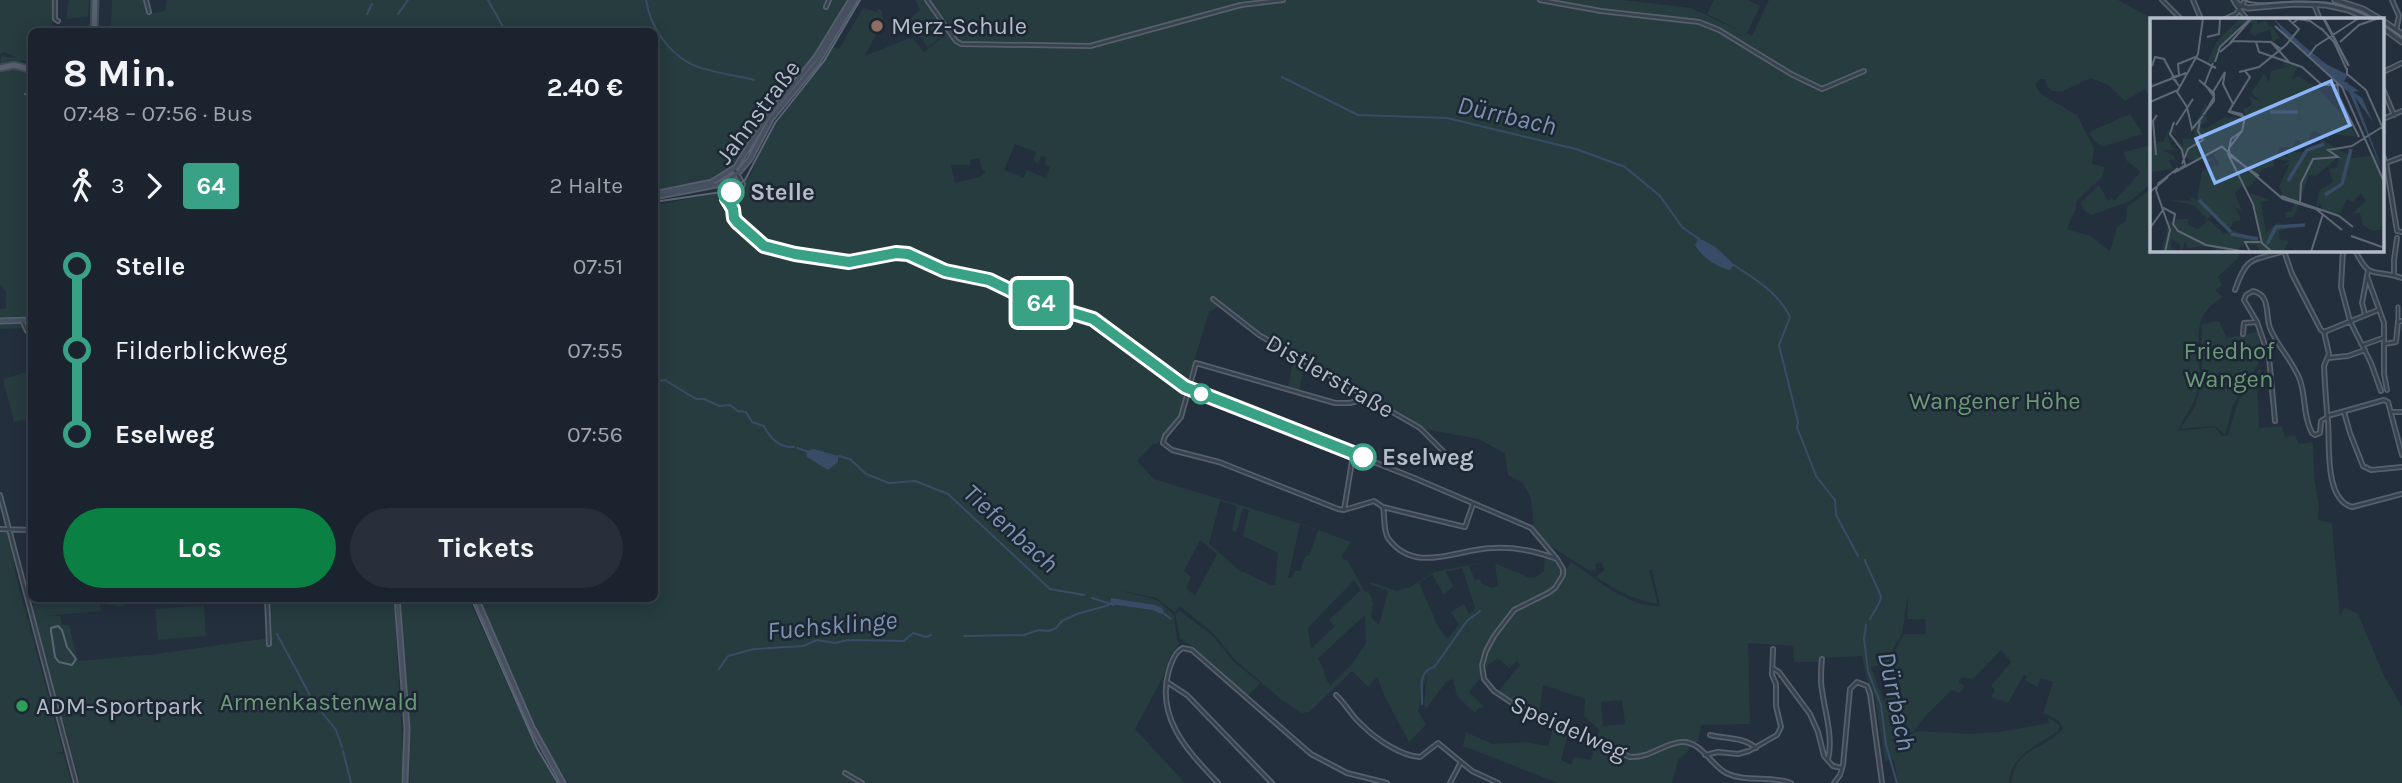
<!DOCTYPE html>
<html lang="de">
<head>
<meta charset="utf-8">
<style>
  body { margin:0; font-family:Karla,sans-serif; background:#282f3a; color:#f1f3f6; height:100vh; display:flex; flex-direction:column; font-size:26px; white-space:nowrap }
  * { box-sizing:border-box; margin:0 }
  p { font-size:23px; color:#a0a4aa }
  .icon { flex:none; width:38px; height:38px; fill:none; stroke:currentColor; stroke-width:2; stroke-linecap:round; stroke-linejoin:round }
  .map { position:relative; flex:1; overflow:hidden }
  .sheet { position:absolute; left:28px; top:28px; width:630px; height:574px; display:flex; flex-direction:column; background:#1b232e; border-radius:10px; box-shadow:0 4px 18px #0003,0 0 0 2px #39404a }
  .sheet>* { flex:none }
  .badge { padding:0 14px; border-radius:5px; font-size:24px; line-height:46px }
  .map>.badge { position:absolute; translate:-50% -50%; box-shadow:0 0 0 4px #fff }
  .legs { display:flex; align-items:center; gap:10px; height:77px; padding:0 35px; font-size:23px }
  .legs p { margin-inline-start:auto }
  .summary { display:flex; align-items:center; justify-content:space-between; height:119px; padding:0 35px }
  h1 { font-size:38px; font-weight:700; line-height:52px }
  .button { display:flex; gap:14px; margin-top:auto; padding:14px 35px }
  .button a { flex:1; height:80px; border-radius:42px; background:#0b8043; color:#fff; font-size:28px; font-weight:700; line-height:80px; text-align:center }
  .button a+a { background:#282f3a; color:#f1f3f6 }
  ul { padding:0 35px; list-style:none }
  li { display:flex; align-items:center; gap:24px; height:84px; font-size:26px }
  li i { display:grid; place-items:center; width:10px; height:100%; margin:0 9px; background:currentColor }
  li i::after { content:''; width:18px; height:18px; margin:-9px; border:5px solid; border-radius:50%; background:#1b232e }
  li p { margin-inline-start:auto }
  li:first-child i { background:linear-gradient(#0000 50%,currentColor 0) }
  li:last-child i { background:linear-gradient(currentColor 50%,#0000 0) }
  .map>svg:first-child { display:block }
</style>
</head>
<body>
<div class="map">
<svg width="2402" height="783" viewBox="0 0 2402 783">
  <rect width="100%" height="100%" fill="#242f3e"/>
  <path fill="#263c3f" fill-rule="evenodd" d="M0 0H52V30L88 29V31L32 32 31 64 20 59 22 62 13 60 0 64 1 56 17 58 5 52 0 54Z
    M69 0H89L88 17 66 19Z
    M112 0H145L147 14 165 11 167 0H847L813 57 775 101 739 159 727 170 713 178 655 190 654 32H111Z
    M915 0H925L948 31 928 47 907 21 920 10Z
    M930 0H1623L1691 8 1744 33 1707 14 1714 0H1748L1760 6 1747 33 1752 36 1769 0H2118L2153 19 2152 94 2148 95 2145 89 2125 101 2108 85 2091 78 2063 91H2052L2047 86 2045 79H2040L2035 85 2041 94 2077 115 2094 148 2092 164 2105 167 2102 177 2076 202V208L2067 229 2090 236 2110 251 2117 227 2126 221 2127 207 2152 188V250H2237L2240 256 2218 277 2222 285 2215 290 2223 297C2182 321 2207 354 2197 392 2194 407 2183 417 2178 431L2215 427 2222 436 2228 435 2239 399 2260 368 2262 384 2257 385 2259 428 2282 426 2285 437 2295 435 2299 444 2313 442 2314 477 2319 508 2318 520 2332 523 2340 617 2344 607 2358 614 2384 676 2402 707V783H2011C2015 746 2045 751 2063 728L2058 720 2043 713 2053 682 2041 678 2037 687 2025 680 2027 676 2024 675 2008 703 1991 697 1995 690 1991 686 2011 662 2001 650 1973 679 1962 677 1958 682 1965 686 1960 693 1952 690 1928 713 1913 732 1890 740 1893 741 1919 731 1970 734 1999 732 2050 723 2048 722 2049 718 2059 725V730C2039 746 2011 753 2009 783H1898L1894 760 1885 761 1875 697 1867 679 1862 656 1823 658V662H1794L1793 646 1748 643 1750 724 1701 725 1698 741 1678 760 1672 783H1558L1463 746 1466 732 1492 744 1524 742 1548 746 1555 723 1569 730 1561 760 1571 765 1574 757 1591 760 1599 729 1584 716 1585 699 1543 685 1539 716 1497 693 1520 665 1517 661 1509 668 1498 658 1483 669 1484 659 1494 635 1482 660V676L1469 692 1484 707 1479 708 1475 713 1457 696 1453 679 1446 682 1426 709 1424 706 1427 673 1418 711 1426 725 1409 742 1385 697 1377 677 1368 687 1352 671 1309 712 1302 713 1282 700 1236 661 1214 634 1180 606 1175 612 1156 598 1118 590 1157 600 1174 615 1177 640 1180 643 1170 656 1164 675 1135 729 1185 783H568L545 747 480 599 654 598 655 205 726 192 727 208 738 205 741 188 750 176 769 134 834 47 839 49 863 8 877 12 878 9 882 10 883 21 865 56 907 39H913L924 52 953 29ZM1015 144 1036 152 1033 161 1038 164 1041 156 1046 157 1045 165 1050 167 1046 178 1027 170 1024 178 1004 170ZM979 158 982 169 986 172 979 177 955 183 951 165H970V160ZM1218 307 1259 335 1420 428 1478 439 1505 453 1508 475 1523 483 1531 498 1534 528 1549 545 1590 571 1596 570 1595 564 1601 562 1604 570 1596 577C1616 590 1635 601 1658 604L1649 570H1652L1660 606C1626 607 1599 580 1571 562L1562 576C1562 564 1555 560 1545 556L1544 571 1536 577 1530 578 1489 561 1434 572 1410 587 1397 591 1371 582 1370 584 1388 591 1379 625 1371 617 1373 604 1370 594 1367 591 1365 593 1348 561 1341 557 1351 542 1305 525 1154 479 1137 461 1153 444H1157C1170 431 1194 407 1185 387L1190 385 1194 361 1209 312ZM1220 501 1237 506 1232 530 1236 533 1243 508 1249 510 1243 536 1278 553 1275 585H1271L1239 570 1209 544ZM1300 524 1318 530 1309 556 1306 555 1300 571H1295L1292 578H1288ZM1200 540 1217 554 1195 596 1186 588 1191 577 1184 571ZM1488 561 1495 563 1498 586 1492 588 1481 583 1480 579 1475 580 1469 566ZM1462 568 1475 608 1469 614 1464 604 1451 612 1459 625 1447 639 1438 626 1419 583 1432 574 1444 595 1453 586 1446 572ZM1354 580 1361 590 1329 620 1335 626 1311 649 1308 628ZM1908 594 1907 619H1925L1926 634H1904L1896 648 1891 693 1884 701 1871 667 1892 663 1894 647 1902 634ZM1365 615 1366 642 1354 662 1330 686C1324 677 1324 667 1318 658ZM1622 700 1625 724 1603 726 1601 702Z
    M16 69 31 75V89L26 92 28 95 32 94 31 328 0 329V309L6 308V291L0 285V73Z
    M2130 114 2143 134 2102 147 2093 139 2089 132Z
    M2152 145V183L2130 201 2092 215 2085 211 2080 203 2099 185 2108 201 2112 197 2114 201 2141 172 2127 161 2124 152Z
    M2219 321 2227 338 2258 332 2262 358 2233 405 2225 435 2215 426 2180 429C2184 421 2191 415 2195 406 2206 379 2200 352 2202 324Z
    M1294 358 1305 364 1299 390 1288 387Z
    M31 371V418L14 422 3 379Z
    M9 528 16 576 63 751 55 754 63 753 72 783H0V529Z
    M38 599H135L121 607 100 603 101 611 44 616H60L62 625H69L78 661 157 654 269 638V599H394L403 759 401 783H80L32 606 39 604Z
    M400 599H469L536 748 558 783H410L407 692Z
    M204 605 206 636 158 640 155 609Z
    M1180 611 1212 635 1234 662 1260 683 1248 696 1207 659 1180 638 1175 614Z"/>
  <path fill="#394c67" d="M1699 239C1712 242 1725 255 1734 265L1730 270C1716 267 1702 257 1695 245Z
    M814 449 838 456V462L828 470 807 457 806 451Z
    M1111 598 1155 605 1162 608 1164 612 1161 614 1153 610 1110 604Z"/>
  <g fill="none" stroke-linecap="round" stroke-linejoin="round">
    <path stroke="#394c67" stroke-width="2" d="M488 0 506 32
      M646 0C650 25 666 50 689 63 705 72 735 75 754 80
      M367 14 372 4
      M398 14 408 0
      M1282 77 1358 115 1447 118 1576 149 1625 167 1660 196 1682 227 1699 239
      M1734 265C1756 280 1778 292 1790 317L1779 345 1798 422 1797 427 1816 476 1835 500 1836 515 1858 556
      M654 382 665 380 696 399H704L719 406 730 405 738 411 746 412 752 422 764 426C770 438 779 448 794 447
      M797 448 806 451
      M839 456 850 459 866 474 889 483 915 481 948 494 1050 589 1084 595
      M1865 560C1867 568 1881 593 1881 598 1879 605 1873 613 1870 619
      M1092 598 1114 605
      M1163 613 1171 619
      M1866 625 1864 639 1868 671 1881 705 1886 745 1897 783
      M277 634 313 701 336 730 342 747
      M964 636 1024 635 1039 630 1049 631 1056 628 1062 621 1077 614 1109 605
      M719 669 728 656 754 649 803 646 817 640 835 643 848 640 904 641 913 633 926 637 931 635
      M1430 669 1435 666 1467 621 1480 611
      M1422 704C1423 692 1418 677 1428 670
      M343 751 351 783"/>
    <defs>
      <path id="pedestrian" d="M2398 321V307"/>
      <path id="minor" d="M55 0V19L58 21
        M146 0 149 12
        M927 0 956 41 961 44 1090 46 1241 5 1283 0
        M1540 0 1601 11 1699 22 1719 30 1791 74 1822 89 1864 71
        M2162 0 2181 19
        M2193 0 2201 19
        M2392 0 2399 16 2396 30
        M2235 3 2246 18
        M2314 4 2319 17
        M826 7 829 0
        M2225 19 2236 14 2245 0
        M2383 72 2402 63
        M2383 89 2394 115
        M2383 119 2402 111
        M2383 156 2386 163 2397 231 2402 232
        M2383 164 2402 157
        M734 169 743 184 733 210 734 218 741 227 764 246 795 255 849 262 896 253 908 254 945 271 989 280 1030 300 1093 319 1188 389 1412 477 1531 528 1557 559 1563 569V575L1555 588 1548 593 1514 610 1494 636 1486 651 1482 665 1484 679 1494 691 1512 703 1630 757C1651 758 1663 743 1682 742 1701 741 1711 765 1726 773 1746 783 1770 775 1791 783
        M2343 250 2341 287 2350 321 2371 363 2381 391
        M2355 250C2371 283 2374 267 2402 278
        M2284 251 2292 274 2321 330 2324 332 2329 354 2324 366C2325 384 2326 405 2328 421 2330 445 2324 499 2352 507L2402 494
        M2394 275V260L2397 238
        M2367 276 2384 323V374L2387 390
        M2235 290C2248 252 2254 262 2287 250
        M1213 299 1259 335 1420 428 1446 454
        M2365 314 2362 303 2368 271
        M22 320 27 331
        M2324 332 2378 310
        M2243 334 2244 323 2257 322
        M2384 344 2396 342 2398 322 2402 321
        M2363 345 2383 338
        M2328 358 2348 356 2365 350
        M1368 398 1350 403H1335L1196 363 1181 417 1165 436 1163 443 1172 450 1219 462 1338 509 1344 510 1374 501 1383 507C1385 517 1383 530 1388 538 1415 576 1458 548 1494 548 1516 547 1536 551 1557 559
        M2344 412 2350 433 2363 466 2371 470 2402 467
        M2392 412H2402
        M2327 416 2384 400 2388 402 2402 455
        M2275 421 2269 357 2257 322 2244 300 2246 295 2253 291C2271 295 2265 314 2270 328 2277 346 2293 361 2300 380 2306 397 2303 417 2312 433L2315 435 2320 433 2321 421 2326 418
        M0 495 76 783
        M1383 507 1465 527 1473 504
        M1344 510 1353 455
        M0 529 32 530
        M267 598 269 644
        M1822 659C1821 666 1821 674 1821 682 1823 707 1834 734 1828 760
        M1774 669 1779 672 1810 714 1818 732 1824 756 1833 766 1842 768
        M1167 682 1187 695 1272 783
        M1336 695C1346 704 1352 717 1362 725 1376 739 1401 756 1420 757L1438 743 1472 771 1498 783
        M1710 735C1726 739 1744 737 1756 748
        M1705 755 1718 752 1738 754 1749 751 1777 735 1781 727 1776 706V684L1772 675 1773 649
        M845 773 862 783
        M1218 783C1188 751 1155 718 1169 670 1172 661 1175 652 1183 648L1192 650 1311 754 1347 773 1387 783
        M1450 783 1461 762
        M1834 783 1840 775 1843 765 1850 689 1857 682 1867 686 1870 694 1882 783"/>
      <path id="tertiary" d="M2234 0 2239 5 2248 8 2295 4 2326 5 2349 10 2368 19
        M2335 0 2363 9 2380 19
        M2383 21 2402 34
        M2383 28 2402 42"/>
      <path id="secondary" d="M654 194 712 182 736 167 768 116 816 57 851 0
        M654 197 716 185 730 179 740 171 750 159 771 119 817 63 855 0
        M0 321 32 320
        M397 598 407 728 405 783
        M476 598 532 727 563 783"/>
      <path id="primary" d="M94 32 95 0
        M0 68 14 65 32 70"/>
    </defs>
    <use href="#pedestrian" stroke="#565f6c" stroke-width="5"/>
    <use href="#minor" stroke="#565f6c" stroke-width="6"/>
    <use href="#tertiary" stroke="#565f6c" stroke-width="7"/>
    <use href="#secondary" stroke="#565f6c" stroke-width="7"/>
    <use href="#primary" stroke="#414a57" stroke-width="9"/>
    <use href="#pedestrian" stroke="#38414e" stroke-width="2"/>
    <use href="#minor" stroke="#38414e" stroke-width="2.5"/>
    <use href="#tertiary" stroke="#38414e" stroke-width="3.5"/>
    <use href="#secondary" stroke="#465061" stroke-width="3.5"/>
    <use href="#primary" stroke="#56606e" stroke-width="5"/>
    <path stroke="#5a6575" stroke-width="2" d="M2243 0C2257 6 2272 2 2287 2 2318 0 2346 3 2373 19
      M2383 24 2402 37
      M25 94 32 93
      M654 202 722 192 736 187 745 180 775 123 824 61 860 0
      M471 598 537 748 558 783
      M58 626 62 630 67 647 76 659 72 665 59 662 55 657 51 631V628Z"/>
  </g>
  <g fill="none" stroke-linecap="round" stroke-linejoin="round">
    <defs>
      <path id="line-1" d="M731 192 727 199 733 209 734 218 737 222 764 246 795 254 849 262 896 253 908 254 945 271 989 280 1030 300 1093 319 1185 387 1363 457"/>
    </defs>
    <use href="#line-1" stroke="#fff" stroke-width="16"/>
    <use href="#line-1" stroke="#39a286" stroke-width="10"/>
  </g>
  <circle fill="#8d6e63" stroke="#1d2633" stroke-width="2.5" cx="877" cy="26" r="7"/>
  <g fill="#fff" stroke="#39a286" stroke-width="3.5">
    <circle cx="731" cy="192" r="12"/>
    <circle cx="1201" cy="394" r="9"/>
    <circle cx="1363" cy="457" r="12"/>
  </g>
  <circle fill="#2e9e5b" stroke="#1d2633" stroke-width="2.5" cx="22" cy="706" r="7"/>
  <g text-anchor="middle" stroke-width="5" stroke-linejoin="round" paint-order="stroke">
    <g font-size="24" fill="#b4bcc9" stroke="#1d2633" text-anchor="start">
      <text x="891" y="34">Merz-Schule</text>
      <text x="36" y="714">ADM-Sportpark</text>
    </g>
    <g font-size="24" fill="#b4bcc9" stroke="#1d2633">
      <text transform="translate(758 112) rotate(-53)" y="8">Jahnstraße</text>
      <text transform="translate(1330 376) rotate(30)" y="8">Distlerstraße</text>
      <text transform="translate(1569 728) rotate(24)" y="8">Speidelweg</text>
    </g>
    <g font-size="24" font-weight="bold" fill="#b4bcc9" stroke="#1d2633" text-anchor="start">
      <text x="750" y="200">Stelle</text>
      <text x="1382" y="465">Eselweg</text>
    </g>
    <g font-size="24" fill="#6b9a76" stroke="#1d2633">
      <text x="2229" y="359">Friedhof<tspan x="2229" dy="28">Wangen</tspan></text>
      <text x="1995" y="409">Wangener Höhe</text>
      <text x="319" y="710">Armenkastenwald</text>
    </g>
    <g font-size="26" font-style="italic" fill="#7c92b1" stroke="#1d2633">
      <text transform="translate(1507 115) rotate(13)" y="9">Dürrbach</text>
      <text transform="translate(1011 528) rotate(42)" y="9">Tiefenbach</text>
      <text transform="translate(832 625) rotate(-5)" y="9">Fuchsklinge</text>
      <text transform="translate(1897 701) rotate(78)" y="9">Dürrbach</text>
    </g>
  </g>
  <g transform="translate(2150 18)">
    <rect width="234" height="234" fill="#242f3e"/>
    <path d="M91 0 107 1V6L116 2 120 9 126 8 122 9 130 20 123 23 127 27 114 24 122 22 120 11 104 18 100 14 103 6 96 3 87 10 88 17 85 13 69 29 64 44 57 45 67 23ZM131 32 136 42 147 49 141 62 148 58 168 70 199 104 206 119 184 116 179 118 180 123 166 113 160 115 159 126 146 128 154 125 146 122 143 129H129L128 135 137 139 139 134H156L172 126 169 120 203 140 226 137 235 168 234 206 229 210 234 211 223 213 213 207 210 195 202 196 216 183 211 175 203 184 197 181 190 196 187 192 190 198 172 191 171 185 166 190 169 173 183 164 179 151 187 149 190 137 166 158 159 157 144 199 136 200 135 194H141L145 185 133 178 129 168 140 146 132 149 139 143 124 141V149L112 151 100 169 92 168 85 175 92 194 85 189 91 202 83 204 80 211 110 223 100 175 120 182 111 184 116 215 127 205 143 209 129 213V221L139 223 133 234H111L106 227 95 226 83 234 71 230 73 234H64L66 231 58 228 38 230 35 224 31 234 30 227 21 221 22 234 12 233 19 204 27 201H38V207L48 211 59 202 73 215 78 216 79 210 61 197 57 201 43 187 20 182 41 183 39 178 47 182 52 153 64 148 63 143 67 148 70 145 64 139 66 133 56 139 64 141 58 145 55 141 39 142 16 114 24 111 27 119 23 114 20 115 33 128V120L45 121 44 110 56 84 57 104 50 108 54 111 75 99 89 100 80 96 97 102 93 91 102 87 99 79 111 83 101 75 114 56 119 64 121 53 140 48H134ZM17 116 22 130 29 132H13L24 138 25 143 20 141 19 143 23 151 0 154 2 123 13 124Z" fill="#263c3f"/>
    <path d="M123 0 172 44 198 57 194 63 209 73 203 74 212 80 223 104 205 79 234 156 199 74 138 21Z" fill="#394c67"/>
    <path fill="none" stroke="#394c67" stroke-width="3.5" d="M156 32 176 48 196 69V65L198 70H196ZM120 94H148M138 163 157 132 174 126M175 177 192 166 201 131M49 182 81 214M81 216 108 221M117 226 126 209 155 207"/>
    <path fill="none" stroke="#5e6776" stroke-width="2" d="M173 0 198 47M174 0 199 48M143 5 148 1 160 3 174 13M125 8 192 69 235 166M171 10 184 24 197 52M57 19 69 16 70 0M82 23 121 24 140 45M106 24 109 34 152 49 172 67H187M190 24 209 7 229 0M80 25 102 0M70 34 83 23 121 24 131 31M158 39 166 28 209 0M65 44 70 29 99 2M2 48 5 39 14 41 27 65M197 50V56L216 72 235 115M94 52 100 59 79 93 92 96 94 104 92 113 81 121 78 136 103 186 112 225 122 234M89 54 109 49 136 27 149 11 137 0M29 57 28 46 45 39 66 50M49 62 64 75V83L53 97M187 65 189 79 209 119M54 68 63 45M0 69 36 55M30 69 22 59 38 55M63 74 75 54 73 66 83 86 79 94 95 99 92 113 79 130 80 140M0 84 28 72M56 93 64 79 56 68M53 98 42 111 37 89 27 74 48 36 53 0M24 104 20 116 32 132 35 147 24 155M26 107 43 81M71 128 133 181 166 191 192 212M202 128 232 109M6 137 3 103 7 97M79 137 109 158M32 146 38 131 53 122 48 113 50 103M27 153 73 128M9 164 6 172 20 212 15 234M9 165 28 150M0 174 18 159M131 178 189 198 203 209M150 184 151 165 163 141 188 139 178 132 202 128M12 194 14 190 25 196 23 207M23 206 28 213 56 227 97 234M0 210 13 192M201 218 235 230M100 234 95 224H112M161 234 173 196"/>
    <path fill="#8ab4f8" fill-opacity="0.15" stroke="#8ab4f8" stroke-width="3.5" d="M181 63 200 107 65 165 46 121Z"/>
    <rect width="234" height="234" fill="none" stroke="#b4bcc9" stroke-width="3.5"/>
  </g>
</svg>
<b class="badge" style="left:1041px;top:303px;background:#39a286;color:#fff">64</b>
<section class="sheet">
<div class="summary"><div><h1>8 Min.</h1><p>07:48 – 07:56 · Bus</p></div><b>2.40 €</b></div>
<div class="legs"><svg class="icon" aria-label="walk" viewBox="0 0 24 24"><circle cx="13" cy="4" r="2"/><path d="M13 8l-2 6 4 7M11 14l-3 7M7 12l3-4h3l4 4"/></svg>3<svg class="icon" aria-label="forward" viewBox="0 0 24 24"><path d="M9 5l7 7-7 7"/></svg><b class="badge" style="background:#39a286;color:#fff">64</b><p>2 Halte</p></div>
<ul>
<li><i style="color:#39a286"></i><b>Stelle</b><p>07:51</p></li>
<li><i style="color:#39a286"></i><span>Filderblickweg</span><p>07:55</p></li>
<li><i style="color:#39a286"></i><b>Eselweg</b><p>07:56</p></li>
</ul>
<div class="button"><a>Los</a><a>Tickets</a></div>
</section>
</div>
</body>
</html>
